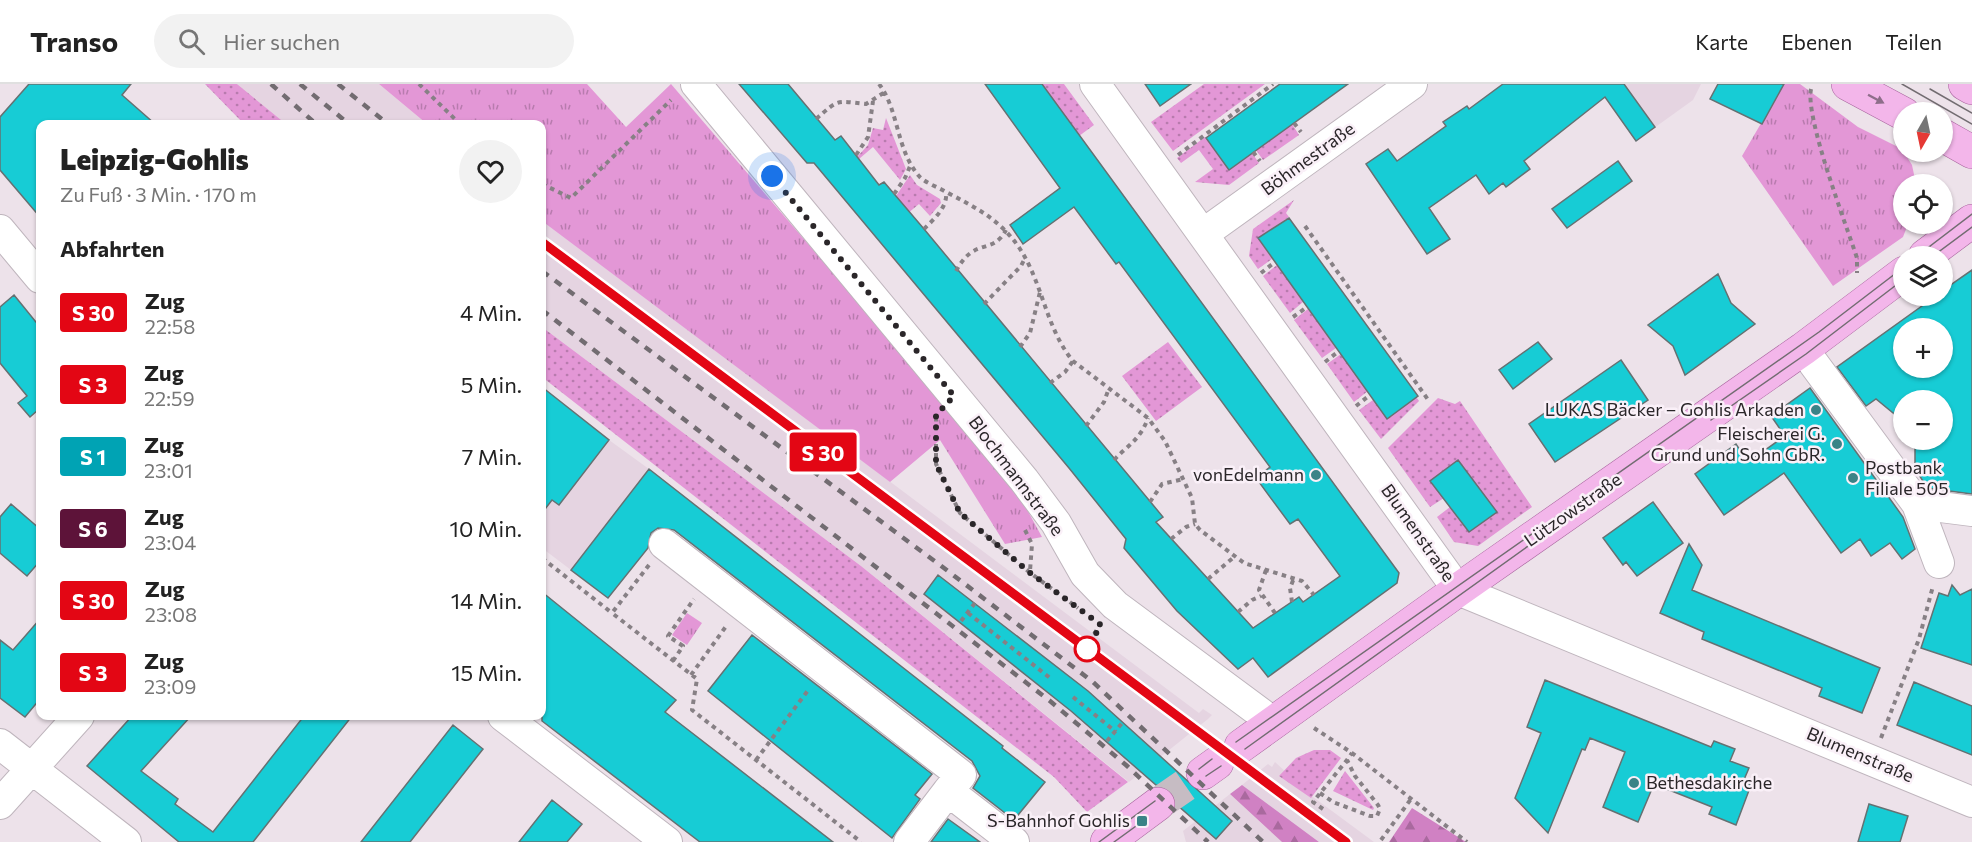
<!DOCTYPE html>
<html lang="de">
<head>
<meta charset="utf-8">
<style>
  body { margin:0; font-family:Commissioner,sans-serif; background:#f2f2f2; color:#222; height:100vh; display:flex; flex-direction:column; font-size:22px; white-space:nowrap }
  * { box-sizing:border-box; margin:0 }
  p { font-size:20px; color:#767676 }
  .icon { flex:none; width:33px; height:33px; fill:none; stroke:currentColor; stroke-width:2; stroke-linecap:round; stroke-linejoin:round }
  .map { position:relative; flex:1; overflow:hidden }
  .details { position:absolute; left:36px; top:36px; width:510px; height:600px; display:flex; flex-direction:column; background:#fff; border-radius:12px; box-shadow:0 2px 4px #0004 }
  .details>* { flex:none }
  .badge { padding:0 12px; border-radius:4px; font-size:21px; line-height:39px }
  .needle { width:39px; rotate:189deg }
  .controls { position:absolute; left:1893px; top:18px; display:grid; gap:12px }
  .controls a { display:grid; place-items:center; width:60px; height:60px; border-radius:50%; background:#fff; box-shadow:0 2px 4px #0004; font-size:30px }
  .you { position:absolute; width:30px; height:30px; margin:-15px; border:4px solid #fff; border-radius:50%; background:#1a73e8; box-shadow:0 0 0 9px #1a73e833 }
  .map>.badge { position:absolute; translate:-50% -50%; box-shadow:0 0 0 3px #fff }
  h2 { padding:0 24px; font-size:22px; line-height:54px }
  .round { display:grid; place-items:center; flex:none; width:63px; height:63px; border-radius:32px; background:#f2f2f2 }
  .headline { display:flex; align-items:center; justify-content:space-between; height:102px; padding:0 24px }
  h1 { font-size:28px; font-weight:800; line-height:45px }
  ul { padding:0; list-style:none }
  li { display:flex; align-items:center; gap:18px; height:72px; padding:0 24px }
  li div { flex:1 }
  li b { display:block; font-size:22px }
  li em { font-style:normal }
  li .badge { min-width:66px; font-weight:700; text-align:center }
  header { display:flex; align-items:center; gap:36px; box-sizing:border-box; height:84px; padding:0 30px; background:#fff; border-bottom:2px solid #e0e0e0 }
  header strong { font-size:28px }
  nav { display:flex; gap:33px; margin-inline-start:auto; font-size:21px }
  .search { width:420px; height:54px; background:#f2f2f2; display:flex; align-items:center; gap:15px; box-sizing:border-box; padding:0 21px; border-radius:33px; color:#767676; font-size:22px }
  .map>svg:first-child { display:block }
</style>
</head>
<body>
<header>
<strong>Transo</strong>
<div class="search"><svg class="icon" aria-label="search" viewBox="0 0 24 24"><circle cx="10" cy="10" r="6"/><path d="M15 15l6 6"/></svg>Hier suchen</div>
<nav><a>Karte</a><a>Ebenen</a><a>Teilen</a></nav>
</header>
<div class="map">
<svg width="1972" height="758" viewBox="0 0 1972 758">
  <defs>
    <pattern id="grass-dots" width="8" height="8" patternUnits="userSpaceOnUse" patternTransform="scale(1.5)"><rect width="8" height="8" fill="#e397d6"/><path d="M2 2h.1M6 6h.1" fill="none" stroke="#b87bae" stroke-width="1.8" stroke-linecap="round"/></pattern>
    <pattern id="forest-firs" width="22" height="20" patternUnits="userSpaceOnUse" patternTransform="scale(1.5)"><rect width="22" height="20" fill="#d081c3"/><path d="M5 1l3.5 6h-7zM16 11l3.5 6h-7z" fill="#a9699e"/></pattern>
    <pattern id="park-tufts" width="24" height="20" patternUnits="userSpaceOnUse" patternTransform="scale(1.5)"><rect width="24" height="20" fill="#e397d6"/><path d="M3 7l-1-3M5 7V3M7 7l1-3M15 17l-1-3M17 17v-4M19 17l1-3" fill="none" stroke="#b87bae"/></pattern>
  </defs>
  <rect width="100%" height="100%" fill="#ede2ea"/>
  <path fill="#e5d4e1" d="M237 0H379L427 40H286Z
    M1596 0H1701L1693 16 1636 57Z
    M542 137 1199 629 1203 625 1212 631 1208 635 1129 698 861 482 542 243Z
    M609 356 649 385 571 486 542 464V429L552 416 559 421Z
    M1275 678 1313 713 1374 758H1319L1242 701 1268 680 1272 683Z
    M1230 710 1282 758H1186L1183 747Z"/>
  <path fill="url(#grass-dots)" d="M205 0H237L286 40H244Z
    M1042 0H1064L1094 41 1079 52Z
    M1204 0H1265L1173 67 1151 38Z
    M886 34 906 85 900 96 873 63 859 75 857 73 868 61 873 44 883 46Z
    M1292 40 1299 51 1263 76 1256 66Z
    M1205 53 1229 86 1252 69 1259 79 1229 101 1195 98 1213 85 1199 66 1181 79 1177 74Z
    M910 91 917 101 940 115 941 119 930 132 919 120 907 130 898 123 902 119 896 112Z
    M1294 116 1286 129 1289 133 1258 154 1272 175 1258 185 1249 172 1253 145Z
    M1277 181 1303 218 1290 229 1263 192Z
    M1308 225 1336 264 1322 274 1294 236Z
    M542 243 861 482 1128 698 1087 728 1054 693 542 293Z
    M1168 258 1202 303 1156 337 1122 292Z
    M1341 270 1368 307 1354 318 1327 280Z
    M1416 313 1419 317 1381 355 1359 326 1373 316Z
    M1438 314 1455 320 1460 317 1532 423 1478 462 1454 458 1437 433 1450 423 1469 448 1496 428 1444 414 1430 423 1388 364Z
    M1314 666H1330L1341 674 1311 714 1279 692 1296 674Z
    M1345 687 1374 724 1373 726 1333 707Z"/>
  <path fill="url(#forest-firs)" d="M1242 701 1319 758H1282L1230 710Z
    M1412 724 1466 758H1389Z"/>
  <path fill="url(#park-tufts)" d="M379 0H587L626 43 671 0 1012 398 1042 453 1005 460 940 356 890 398 542 137V40H427Z
    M1784 0H1800L1858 43 1902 65 1912 81 1916 100H1904V140H1908L1903 153 1833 202 1742 72Z
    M687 529 702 539 687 561 672 551Z"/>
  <path fill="#17ccd5" stroke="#657172" stroke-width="1.5" fill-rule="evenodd" d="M29 0H131L122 11 155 40H40V133L0 86V33Z
    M739 0H788L835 56 841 52 879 101 884 98 924 145 1163 433 1156 438 1253 544 1299 513 1303 518 1340 492 1298 435 1290 440 1256 394 1270 383 1119 178 1116 180 1074 123 1023 160 1010 141 1060 104 985 0H1042L1399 489 1397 499 1268 593 1253 574 1238 585 1177 527 1124 464 1126 455 1069 384 814 79H807Z
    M1145 0H1191L1160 22Z
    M1280 0H1348L1229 86 1206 54Z
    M1503 0H1624L1655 43 1636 57 1605 13 1524 77 1530 85 1506 103 1503 99 1489 110 1476 91 1429 124 1450 155 1427 170 1366 80 1388 65 1397 77 1446 42 1443 38 1467 22 1469 25Z
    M1718 0H1784L1762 40 1710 15Z
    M1618 77 1632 97 1567 144 1552 125Z
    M1289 134 1418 312 1387 335 1258 154Z
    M1972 186V410L1927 404 1915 384V356H1942V316H1904V338L1876 315 1866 322 1837 283 1936 212H1942V207ZM1904 244H1942V284H1904Z
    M1718 190 1731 219 1755 240 1685 291 1673 262 1648 241Z
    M14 211 40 243V328L38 326 30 333 18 319 27 312 0 279V223Z
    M1538 258 1552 275 1513 305 1499 286Z
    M1621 276 1648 316 1555 378 1529 340Z
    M542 303 609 356 559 421 552 416 542 429Z
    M1810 304 1903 433 1915 465 1902 475 1890 459 1871 472 1860 455 1841 469 1784 389 1724 431 1695 390 1736 360 1748 378 1785 352 1771 332Z
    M1458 376 1497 428 1469 448 1430 397Z
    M649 385 1003 662 1002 664 1045 698 1014 736 973 704 980 692 972 677 674 446 658 444 651 449 648 464 608 514 571 486Z
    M1653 418 1683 459 1637 492 1626 478 1623 481 1603 454Z
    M11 420 40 445V477L27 492 0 469V433Z
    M1689 460 1702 481 1692 506 1880 584 1862 629 1819 612 1822 604 1702 555 1704 548 1660 529Z
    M938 491 1088 607 1232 737 1216 755 1176 720 1173 708 1165 703 1156 701 1071 627 924 510Z
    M1952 501 1960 511 1972 505V581L1921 564 1939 509 1948 512Z
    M542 508 676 616 665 628 833 758H700L542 637Z
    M40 535V615L25 633 0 614V556L13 566Z
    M752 551 932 690 915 711 920 715 892 754 708 607Z
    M1545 596 1711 663 1714 657 1735 665 1730 677 1749 684 1743 698 1751 701 1736 741 1709 730 1712 723 1654 700 1638 738 1603 723 1625 668 1590 654 1585 666 1582 665 1548 749 1515 714 1541 649 1527 643Z
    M1914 598 1972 622V671L1897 641Z
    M132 632H191L141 687 178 715 175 720 213 748 304 632H352L253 758H179L87 682Z
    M453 641 483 665 450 707 410 758H361Z
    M552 716 582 740 567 758H519Z
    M1869 720 1908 732 1900 758H1858Z
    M948 735 980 758H931Z"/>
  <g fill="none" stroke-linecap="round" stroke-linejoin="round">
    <path stroke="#c6bcc3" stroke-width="33" stroke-dasharray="33 16" stroke-linecap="butt" d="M1158 720 1203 689"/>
    <defs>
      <path id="minor" d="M696 0 1024 396 1056 439 1085 490 1115 521 1274 639
        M1095 0 1458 506 1972 718
        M0 146 40 194
        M1203 150 1412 0
        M1803 265 1917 420 1939 479
        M1917 420 1972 427
        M664 460 961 691 948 707
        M503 632 667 758
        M0 660 126 758
        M0 720 79 632
        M909 758 948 707 1014 758"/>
      <path id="major" d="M1848 0 1904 30
        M1965 0 1972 4
        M1942 51 1972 68
        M1925 172 1972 137
        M1241 662 1458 506 1803 265 1904 189
        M1203 689 1217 679
        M1107 758 1158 720"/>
    </defs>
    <use href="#minor" stroke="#bfb5bd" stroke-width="32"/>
    <use href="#major" stroke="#a7649d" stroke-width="34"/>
    <path stroke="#878085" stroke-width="4" stroke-dasharray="4.5 4.5" stroke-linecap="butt" d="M419 0 460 40
      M879 0C899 26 896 66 919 92 925 99 938 103 946 108 975 123 999 135 1018 162 1043 198 1045 243 1073 277L1148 334 1165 357 1192 414 1195 440 1200 446 1244 479 1302 497 1314 511
      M1811 5C1805 34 1846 140 1857 174V189
      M816 35C840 14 836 17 866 20L885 8
      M1294 39 1301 48
      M1253 68 1260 77
      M856 71 868 53 873 17
      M1178 71 1273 0
      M542 100 571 114 671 16
      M894 110 905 94 911 80
      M1305 142 1429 317
      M924 145C934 135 948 123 946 108
      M956 187C975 152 992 172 1006 146
      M1261 189 1275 178
      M984 220 1021 182 1025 174
      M1293 233 1307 223
      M1020 263 1030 249 1040 208
      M1325 278 1339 267
      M1050 299 1065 288 1073 277
      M1356 322 1370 311
      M936 333V380L960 429 1029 488 1078 524
      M1086 342 1104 318 1109 304
      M1114 376C1129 360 1140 356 1148 334
      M1150 418 1162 400 1184 395
      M1025 446 1032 460 1030 487
      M1171 455 1186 443 1195 440
      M542 474 612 529
      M649 481 612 529 697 595 692 626 861 758
      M1266 486 1259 506 1275 529
      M1208 495 1234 473
      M1292 518 1290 504 1294 494
      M1238 528 1252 516 1261 512
      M968 529 1050 594
      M961 537 975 519
      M1094 550 1100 541
      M673 577 683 562 668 552 694 515
      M691 591 727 541
      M1073 613 1116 648
      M1314 644 1352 669 1467 758
      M1881 654 1919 555 1933 502
      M1107 657 1123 638
      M756 676 809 605
      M1320 709 1333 718 1370 732H1377L1380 725 1378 721 1355 692 1347 676 1352 669
      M1323 725 1313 718 1347 676
      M1381 756 1411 715"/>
    <use href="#minor" stroke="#fff" stroke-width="30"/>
    <use href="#major" stroke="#f3b6ea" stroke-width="33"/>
    <path stroke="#726c71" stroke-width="1.5" d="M1902 0 1972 40
      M1930 5 1972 29
      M1917 172 1972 130
      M1933 172 1972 143
      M1711 336 1806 270 1904 195
      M1236 658 1819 248 1904 183
      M1245 665 1538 455
      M1199 685 1212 675
      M1206 692 1221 682
      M1099 758 1155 717
      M1114 758 1143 737"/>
    <path stroke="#726c71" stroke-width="4.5" stroke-dasharray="8 8" stroke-linecap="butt" d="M271 0 316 40
      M300 0 349 40
      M338 0 388 40
      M542 158 1346 758
      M542 187 940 481 1093 598 1263 758
      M542 226 1050 617 1126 681 1208 758"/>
  </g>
  <defs><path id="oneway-solid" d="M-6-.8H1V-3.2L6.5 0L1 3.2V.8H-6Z" transform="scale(1.5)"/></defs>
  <use fill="#8e6e8a" href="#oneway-solid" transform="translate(1876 15) rotate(28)"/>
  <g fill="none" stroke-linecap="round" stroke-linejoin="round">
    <defs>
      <path id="line" d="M542 158 1346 758"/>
    </defs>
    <use href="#line" stroke="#fff" stroke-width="14"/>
    <use href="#line" stroke="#e30614" stroke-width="9"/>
    <path stroke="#2a2629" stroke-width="6" stroke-dasharray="0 10.8" d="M772 92 954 312 936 331V380L960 429 1029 488 1101 541 1087 565"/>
  </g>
  <g fill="#3a8387" stroke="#faf0f8" stroke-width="2">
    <circle cx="1816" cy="326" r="6"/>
    <circle cx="1837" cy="360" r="6"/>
    <circle cx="1316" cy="391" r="6"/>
    <circle cx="1853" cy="394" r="6"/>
    <circle cx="1634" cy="699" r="6"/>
    <rect x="1136" y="731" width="12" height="12" rx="3"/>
  </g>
  <circle fill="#fff" stroke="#e30614" stroke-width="3" cx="1087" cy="565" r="12"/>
  <g text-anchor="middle" stroke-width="5" stroke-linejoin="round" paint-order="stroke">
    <g font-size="18" fill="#2a2629" stroke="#faf0f8">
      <text transform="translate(1308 75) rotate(-36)" y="6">Böhmestraße</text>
      <text transform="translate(1016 392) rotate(53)" y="6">Blochmannstraße</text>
      <text transform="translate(1573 426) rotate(-35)" y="6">Lützowstraße</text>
      <text transform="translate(1418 449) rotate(55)" y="6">Blumenstraße</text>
      <text transform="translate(1860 671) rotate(23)" y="6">Blumenstraße</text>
    </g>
    <g font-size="18" fill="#2a2629" stroke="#faf0f8" text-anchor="end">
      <text x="1804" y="332">LUKAS Bäcker – Gohlis Arkaden</text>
      <text x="1825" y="356">Fleischerei G.<tspan x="1825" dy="21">Grund und Sohn GbR.</tspan></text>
      <text x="1865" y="390" text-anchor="start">Postbank<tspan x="1865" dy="21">Filiale 505</tspan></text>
      <text x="1304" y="397">vonEdelmann</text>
      <text x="1646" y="705" text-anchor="start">Bethesdakirche</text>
      <text x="1130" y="743">S-Bahnhof Gohlis</text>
    </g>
  </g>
</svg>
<div class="controls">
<a><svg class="needle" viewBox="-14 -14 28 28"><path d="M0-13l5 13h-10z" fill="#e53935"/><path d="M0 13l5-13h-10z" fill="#767676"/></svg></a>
<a><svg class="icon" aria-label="locate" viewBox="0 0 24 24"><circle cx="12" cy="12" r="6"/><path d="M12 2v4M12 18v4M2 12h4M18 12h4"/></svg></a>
<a><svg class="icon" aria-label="layers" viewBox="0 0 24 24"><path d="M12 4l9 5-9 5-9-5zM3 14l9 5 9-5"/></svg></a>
<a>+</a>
<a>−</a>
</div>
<div class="you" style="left:772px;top:92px"></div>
<b class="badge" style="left:823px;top:368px;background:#e30614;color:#fff">S 30</b>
<section class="details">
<div class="headline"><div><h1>Leipzig-Gohlis</h1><p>Zu Fuß · 3 Min. · 170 m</p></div><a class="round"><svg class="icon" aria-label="heart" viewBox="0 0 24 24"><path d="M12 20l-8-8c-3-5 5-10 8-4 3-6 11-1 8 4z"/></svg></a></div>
<h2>Abfahrten</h2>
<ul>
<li><span class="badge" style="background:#e30614;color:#fff">S 30</span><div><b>Zug</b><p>22:58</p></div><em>4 Min.</em></li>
<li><span class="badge" style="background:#e30614;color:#fff">S 3</span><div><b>Zug</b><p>22:59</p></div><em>5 Min.</em></li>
<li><span class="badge" style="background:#00a3b4;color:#fff">S 1</span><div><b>Zug</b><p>23:01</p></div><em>7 Min.</em></li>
<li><span class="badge" style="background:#5d1339;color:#fff">S 6</span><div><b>Zug</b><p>23:04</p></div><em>10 Min.</em></li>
<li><span class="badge" style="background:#e30614;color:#fff">S 30</span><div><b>Zug</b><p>23:08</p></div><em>14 Min.</em></li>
<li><span class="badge" style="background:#e30614;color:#fff">S 3</span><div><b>Zug</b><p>23:09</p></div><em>15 Min.</em></li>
</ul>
</section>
</div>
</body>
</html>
